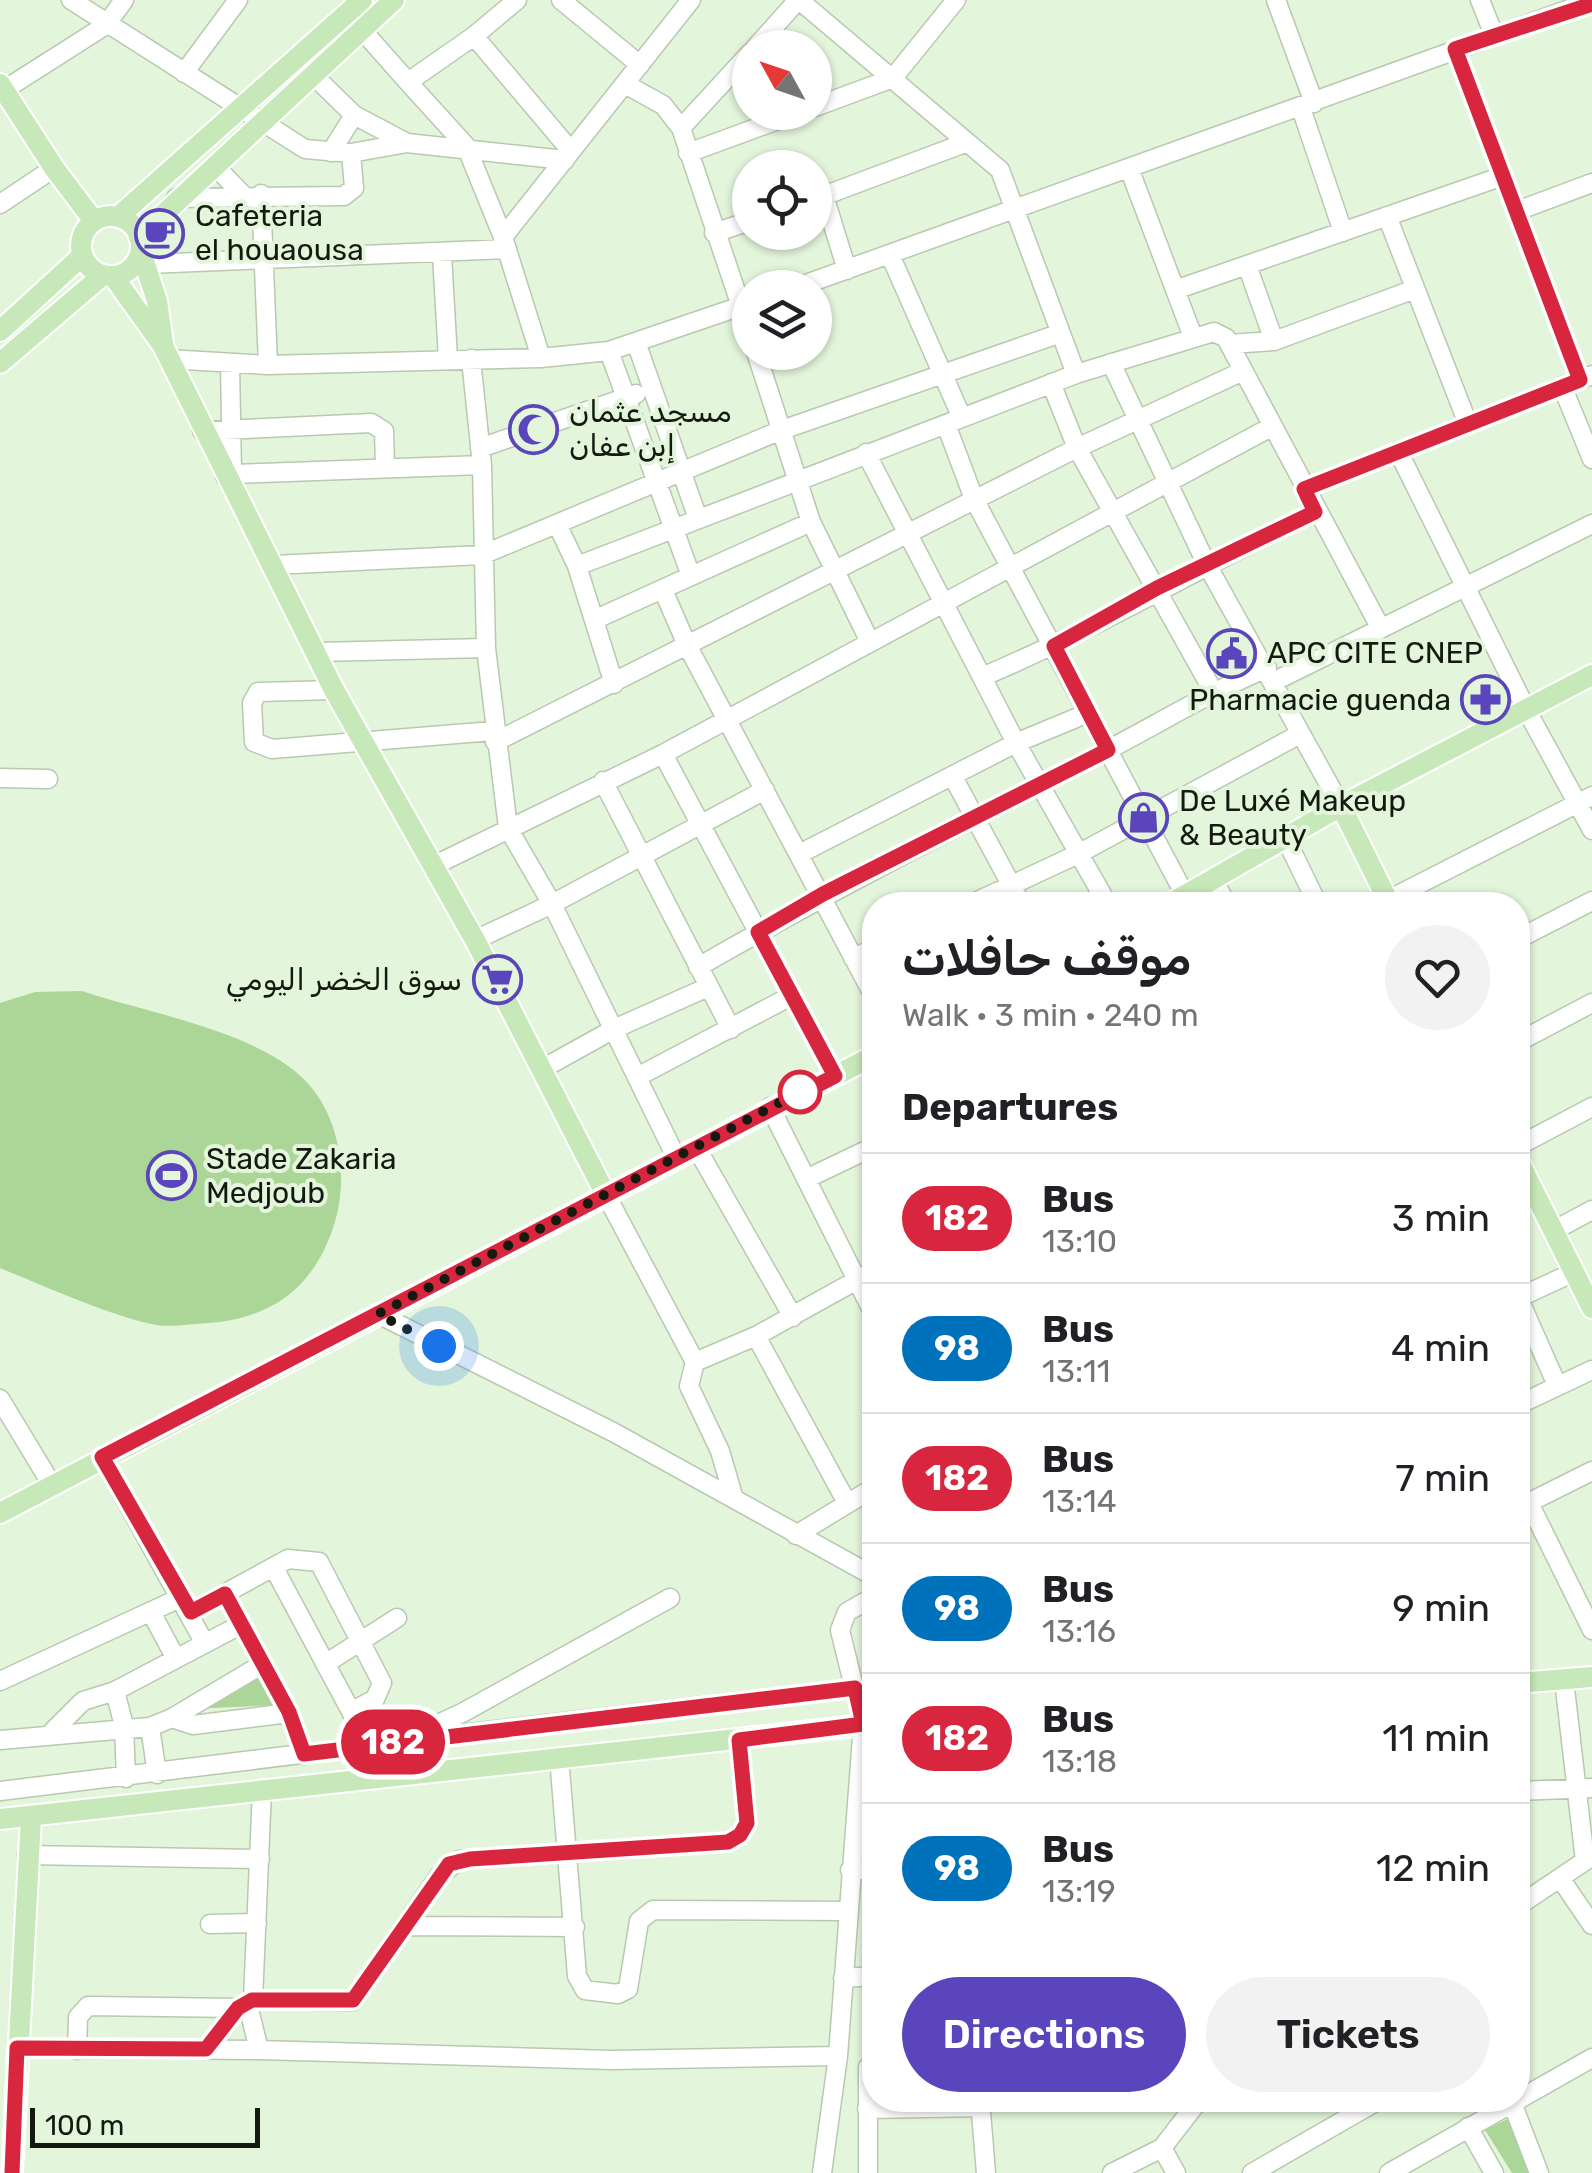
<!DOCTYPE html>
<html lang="en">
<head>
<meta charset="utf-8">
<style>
  body { margin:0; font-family:Rubik,"Noto Sans Arabic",sans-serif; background:#f2f2f2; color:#202124; height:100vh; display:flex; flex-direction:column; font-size:38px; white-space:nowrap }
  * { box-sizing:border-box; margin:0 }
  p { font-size:32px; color:#757577 }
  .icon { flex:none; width:55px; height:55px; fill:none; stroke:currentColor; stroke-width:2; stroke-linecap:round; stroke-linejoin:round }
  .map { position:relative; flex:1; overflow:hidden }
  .side { position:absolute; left:862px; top:892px; width:668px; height:1220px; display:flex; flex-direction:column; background:#fff; border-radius:40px; box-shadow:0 2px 8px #0004 }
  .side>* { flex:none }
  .badge { padding:0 20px; border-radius:32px; font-size:35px; line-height:65px }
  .needle { width:65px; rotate:310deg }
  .tools { position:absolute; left:732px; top:30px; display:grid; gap:20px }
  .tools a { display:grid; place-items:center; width:100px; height:100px; border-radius:50%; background:#fff; box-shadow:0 2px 8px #0004; font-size:50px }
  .scale { position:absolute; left:30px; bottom:25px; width:230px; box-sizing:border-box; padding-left:10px; border:5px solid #141a11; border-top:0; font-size:28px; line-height:35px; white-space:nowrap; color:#141a11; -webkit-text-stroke:8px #e3f5db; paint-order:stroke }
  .you { position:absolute; width:50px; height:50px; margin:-25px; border:8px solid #fff; border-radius:50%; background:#1a73e8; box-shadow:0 0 0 15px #1a73e833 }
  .map>.badge { position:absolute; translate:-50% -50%; box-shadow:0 0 0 5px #fff }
  h2 { padding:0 40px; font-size:38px; line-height:90px }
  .round { display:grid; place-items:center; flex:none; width:105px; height:105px; border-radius:52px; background:#f2f2f2 }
  .overview { display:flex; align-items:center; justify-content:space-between; height:170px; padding:0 40px }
  h1 { font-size:48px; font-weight:600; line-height:75px }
  .cta { display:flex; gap:20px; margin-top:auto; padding:20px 40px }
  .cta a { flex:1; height:115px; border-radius:60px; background:#5b45bd; color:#fff; font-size:40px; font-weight:600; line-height:115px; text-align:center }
  .cta a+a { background:#f2f2f2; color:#202124 }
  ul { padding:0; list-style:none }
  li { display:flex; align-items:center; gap:30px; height:130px; padding:0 40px; border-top:2px solid #e0e0e0 }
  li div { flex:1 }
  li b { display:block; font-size:38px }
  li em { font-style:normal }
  li .badge { min-width:110px; font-weight:700; text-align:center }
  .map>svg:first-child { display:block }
</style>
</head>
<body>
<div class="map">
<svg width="1592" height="2173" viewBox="0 0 1592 2173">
  <rect width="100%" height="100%" fill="#e3f5db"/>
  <path fill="#abd698" d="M82 991C148 1014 271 1032 315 1092 342 1129 347 1181 335 1222 313 1293 267 1321 195 1324 183 1325 169 1327 157 1325 115 1318 42 1285 0 1268V1003L35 992Z
    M255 1672 278 1705 192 1709Z
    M1516 2115 1531 2173H1512L1485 2130Z"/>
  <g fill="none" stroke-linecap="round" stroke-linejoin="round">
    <defs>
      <path id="minor" d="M71 0 305 149 351 153 407 143 565 160
        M517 0 474 36 408 82 466 146 503 237 541 358
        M561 0 640 65
        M799 0 1000 170 1076 374
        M1276 0 1314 103
        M1480 0 1494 35
        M362 30 408 82
        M474 36 571 151
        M755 48 798 0
        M1455 49 1580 379
        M184 73 238 0
        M313 75 354 115 407 143
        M625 84 663 105 681 128 750 333
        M4 90 106 25 124 0
        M815 107 893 78 956 0
        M1301 108 1343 232
        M681 128 750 53
        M331 152 354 115
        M688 153 800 112
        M215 166 243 195
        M1129 168 1193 337
        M261 194 268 365
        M824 196 847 270
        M176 198 344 196 354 188 351 153
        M815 199 965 143
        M0 204 54 168
        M1517 211 1592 183
        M1387 216 1468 424
        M714 233 750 221
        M503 237 691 0
        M442 255 448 359
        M891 257 962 418
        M148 264 507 249
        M1247 265 1274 341
        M795 288 1592 1
        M1175 290 1503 176
        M636 342 697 516
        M1229 344 1274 341 1415 289
        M609 351 691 576
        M756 352 811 522 869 640
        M168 359 268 365 541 358 609 351 750 303
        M471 359 482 465 486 648 508 828 552 904 676 1157
        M1111 363 1206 563 1341 806
        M1051 383 1077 448 1213 691
        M1562 386 1592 459
        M947 427 974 499 1185 895
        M202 431 371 423 384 431 385 467
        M480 448 636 394
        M1398 451 1526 709 1592 830
        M866 453 1016 743 1108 905
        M232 474 482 465
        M225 476 232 474 230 365
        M1304 489 1592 375
        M558 526 577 566 614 684
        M273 565 482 555 779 431 1058 334
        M577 566 1076 374 1214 332 1226 338 1380 627
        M663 590 687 645 875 998
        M596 619 811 522
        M318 652 486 648
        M982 677C1096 629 1203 565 1315 512
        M1275 681 1592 524
        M334 690 258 692 252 703 254 742 272 749 493 731
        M495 742 1077 448 1241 372
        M663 754 835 1076
        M953 777 1022 905
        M0 778 48 779
        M603 781 731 1029
        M1285 837 1318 905
        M801 853 1016 743 1088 713
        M433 866 663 754 1271 427
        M1213 879 1227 905
        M1388 900 1592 796
        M969 905 1078 854 1300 734
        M1518 939 1592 901
        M475 940 552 904 765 790
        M853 958 875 948
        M698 967C827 893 958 826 1090 759 1150 729 1205 694 1267 668
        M1518 1042 1592 1003
        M542 1069 614 1029 708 987
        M637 1077 791 996
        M770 1107 875 1316
        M1518 1146 1592 1107
        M696 1147 793 1317
        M806 1179 875 1146
        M605 1193 695 1362 689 1386 720 1451 734 1499
        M1553 1231 1592 1210
        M1518 1297 1557 1385
        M1518 1298 1574 1272
        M378 1314 613 1432 875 1577
        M756 1336 846 1501
        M695 1362 756 1336 875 1270
        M0 1399 52 1485
        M1518 1405 1592 1370
        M102 1457 204 1642
        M1529 1503 1592 1630
        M1518 1508 1592 1471
        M796 1535 875 1487
        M274 1568 369 1745
        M225 1594 289 1713 304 1755
        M151 1612 175 1657
        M191 1612 288 1559 319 1562 382 1683 375 1699 351 1712
        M325 1664 397 1618
        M1564 1680 1585 1861 1592 1857
        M0 1681 182 1597
        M115 1691 124 1726 126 1778
        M172 1718 261 1665
        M150 1727 157 1774
        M51 1733 83 1701 115 1691 240 1625
        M419 1739 855 1688
        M0 1740 150 1727 172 1718 193 1725 289 1713
        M559 1757 577 1976 585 1990 618 1994 628 1989 639 1921 653 1910 847 1911
        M0 1791 399 1742 462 1713 670 1598
        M1518 1791 1592 1788
        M27 1855 260 1859
        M850 1870H875
        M1560 1878 1592 1925
        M1518 1906 1585 1861
        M210 1924 257 1923
        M405 1926 575 1927
        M843 1978 875 1976
        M253 2000 353 2001 439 1876 459 1860 728 1842 740 1835 747 1823 739 1740
        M17 2048 259 2050 612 2060 838 2056
        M206 2049 238 2008 245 2006
        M77 2050 78 2017 88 2006 238 2008
        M259 2050 248 2005 253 2000 262 1790
        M980 2100 986 2173
        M1511 2100 1539 2173
        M867 2109 981 2107
        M1468 2127 1494 2173
        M1162 2148 1176 2173
        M822 2173 838 2056 863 1724 840 1630 847 1612 875 1596
        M868 2173V2067L875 2066
        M1112 2173 1162 2148 1199 2100
        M1252 2173 1379 2100
        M1389 2173 1592 2058"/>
      <path id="major" d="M0 84 54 168 94 221
        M81 246a30 30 0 1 1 60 0a30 30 0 1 1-60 0Z
        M118 217 362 0
        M139 237 394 0
        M141 252 157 301 163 344
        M113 276 163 346 334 690 475 940 605 1193
        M0 331 82 256
        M0 363 103 275
        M1341 806 1390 905
        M1168 905 1341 806 1592 675
        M1518 1160 1592 1308
        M0 1513 875 1055
        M1518 1683 1592 1677
        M0 1819 875 1724
        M12 2173 31 1818"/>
    </defs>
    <use href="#minor" stroke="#b8c9b0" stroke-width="21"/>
    <use href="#major" stroke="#fff" stroke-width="24"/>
    <use href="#minor" stroke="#fff" stroke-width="18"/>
    <use href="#major" stroke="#c7e8b8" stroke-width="20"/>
  </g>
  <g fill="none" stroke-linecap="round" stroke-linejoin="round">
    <defs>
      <path id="line" d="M12 2173 17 2048 206 2049 238 2008 252 2000H353L449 1864 470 1859 728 1842 740 1835 747 1823 739 1740 863 1724 855 1688 304 1754 289 1712 225 1594 191 1612 102 1457 835 1076 758 932 823 894 1108 750 1054 646 1157 588 1315 512 1304 489 1580 380 1455 49 1592 4"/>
    </defs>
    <use href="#line" stroke="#fff" stroke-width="22"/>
    <use href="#line" stroke="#d7263d" stroke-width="15"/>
    <path stroke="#141a11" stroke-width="10" stroke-dasharray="0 18" d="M439 1346 378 1314 800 1092"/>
  </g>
  <defs>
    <symbol id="cafe-ring" viewBox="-11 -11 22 22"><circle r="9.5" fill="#e3f5db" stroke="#5b45bd" stroke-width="1.5"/><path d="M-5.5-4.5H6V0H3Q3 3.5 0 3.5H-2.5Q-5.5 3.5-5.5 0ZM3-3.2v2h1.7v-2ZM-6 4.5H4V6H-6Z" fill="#5b45bd"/></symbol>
    <symbol id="mosque-ring" viewBox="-11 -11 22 22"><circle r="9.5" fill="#e3f5db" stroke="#5b45bd" stroke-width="1.5"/><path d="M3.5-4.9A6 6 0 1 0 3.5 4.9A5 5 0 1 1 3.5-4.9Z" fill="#5b45bd"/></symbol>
    <symbol id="civic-ring" viewBox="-11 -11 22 22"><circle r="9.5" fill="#e3f5db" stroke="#5b45bd" stroke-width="1.5"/><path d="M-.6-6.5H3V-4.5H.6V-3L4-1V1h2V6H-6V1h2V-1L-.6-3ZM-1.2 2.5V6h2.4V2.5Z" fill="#5b45bd"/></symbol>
    <symbol id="pharmacy-ring" viewBox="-11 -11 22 22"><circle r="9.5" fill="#e3f5db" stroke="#5b45bd" stroke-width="1.5"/><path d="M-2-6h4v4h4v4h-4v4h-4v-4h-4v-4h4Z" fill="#5b45bd"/></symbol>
    <symbol id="shop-ring" viewBox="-11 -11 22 22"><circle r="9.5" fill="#e3f5db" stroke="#5b45bd" stroke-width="1.5"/><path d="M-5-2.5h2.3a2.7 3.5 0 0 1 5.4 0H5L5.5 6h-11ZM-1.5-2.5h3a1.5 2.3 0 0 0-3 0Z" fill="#5b45bd"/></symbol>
    <symbol id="supermarket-ring" viewBox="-11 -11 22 22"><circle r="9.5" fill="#e3f5db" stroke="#5b45bd" stroke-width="1.5"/><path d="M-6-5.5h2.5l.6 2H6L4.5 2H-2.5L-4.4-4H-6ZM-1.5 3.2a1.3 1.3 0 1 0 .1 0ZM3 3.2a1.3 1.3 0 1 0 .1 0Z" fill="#5b45bd"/></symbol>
    <symbol id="stadium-ring" viewBox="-11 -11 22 22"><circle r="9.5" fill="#e3f5db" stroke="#5b45bd" stroke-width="1.5"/><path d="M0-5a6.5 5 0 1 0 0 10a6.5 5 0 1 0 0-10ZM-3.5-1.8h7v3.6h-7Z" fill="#5b45bd"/></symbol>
  </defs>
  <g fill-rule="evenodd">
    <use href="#cafe-ring" x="132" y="206" width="55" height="55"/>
    <use href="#mosque-ring" x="506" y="402" width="55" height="55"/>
    <use href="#civic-ring" x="1204" y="626" width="55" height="55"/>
    <use href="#pharmacy-ring" x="1458" y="672" width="55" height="55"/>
    <use href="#shop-ring" x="1116" y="790" width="55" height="55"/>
    <use href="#supermarket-ring" x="470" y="952" width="55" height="55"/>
    <use href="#stadium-ring" x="144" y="1148" width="55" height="55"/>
  </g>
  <circle fill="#fff" stroke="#d7263d" stroke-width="5" cx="800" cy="1092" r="20"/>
  <g text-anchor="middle" stroke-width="8" stroke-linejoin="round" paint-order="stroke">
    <g font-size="30" fill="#141a11" stroke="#e3f5db" text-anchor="start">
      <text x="195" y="226">Cafeteria<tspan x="195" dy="34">el houaousa</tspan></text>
      <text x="569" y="422">مسجد عثمان<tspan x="569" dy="34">إبن عفان</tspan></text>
      <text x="1267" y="663">APC CITE CNEP</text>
      <text x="1451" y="710" text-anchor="end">Pharmacie guenda</text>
      <text x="1179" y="811">De Luxé Makeup<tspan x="1179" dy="34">&amp; Beauty</tspan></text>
      <text x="462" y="990" text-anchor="end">سوق الخضر اليومي</text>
      <text x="206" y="1169">Stade Zakaria<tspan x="206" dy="34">Medjoub</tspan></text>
    </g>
  </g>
</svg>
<div class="tools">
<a><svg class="needle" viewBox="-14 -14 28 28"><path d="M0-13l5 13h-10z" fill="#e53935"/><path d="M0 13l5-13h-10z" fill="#757577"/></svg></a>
<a><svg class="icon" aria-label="locate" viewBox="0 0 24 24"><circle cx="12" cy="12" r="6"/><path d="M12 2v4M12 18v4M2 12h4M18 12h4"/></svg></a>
<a><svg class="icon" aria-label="layers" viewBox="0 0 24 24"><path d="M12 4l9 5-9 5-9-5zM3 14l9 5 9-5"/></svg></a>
</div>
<div class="scale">100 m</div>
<div class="you" style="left:439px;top:1346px"></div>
<b class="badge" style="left:393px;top:1742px;background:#d7263d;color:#fff">182</b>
<section class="side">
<div class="overview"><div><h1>موقف حافلات</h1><p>Walk · 3 min · 240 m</p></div><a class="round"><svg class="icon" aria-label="heart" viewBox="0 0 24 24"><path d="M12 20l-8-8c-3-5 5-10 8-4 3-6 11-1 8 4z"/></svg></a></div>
<h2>Departures</h2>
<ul>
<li><span class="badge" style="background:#d7263d;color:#fff">182</span><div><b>Bus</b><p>13:10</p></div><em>3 min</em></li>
<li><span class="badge" style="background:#0072bc;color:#fff">98</span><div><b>Bus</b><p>13:11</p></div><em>4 min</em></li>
<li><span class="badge" style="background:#d7263d;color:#fff">182</span><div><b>Bus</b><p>13:14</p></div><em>7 min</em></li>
<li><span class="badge" style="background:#0072bc;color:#fff">98</span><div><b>Bus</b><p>13:16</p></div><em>9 min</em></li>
<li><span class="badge" style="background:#d7263d;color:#fff">182</span><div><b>Bus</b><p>13:18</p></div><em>11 min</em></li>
<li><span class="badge" style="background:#0072bc;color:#fff">98</span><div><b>Bus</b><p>13:19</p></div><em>12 min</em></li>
</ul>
<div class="cta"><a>Directions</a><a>Tickets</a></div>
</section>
</div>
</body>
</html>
